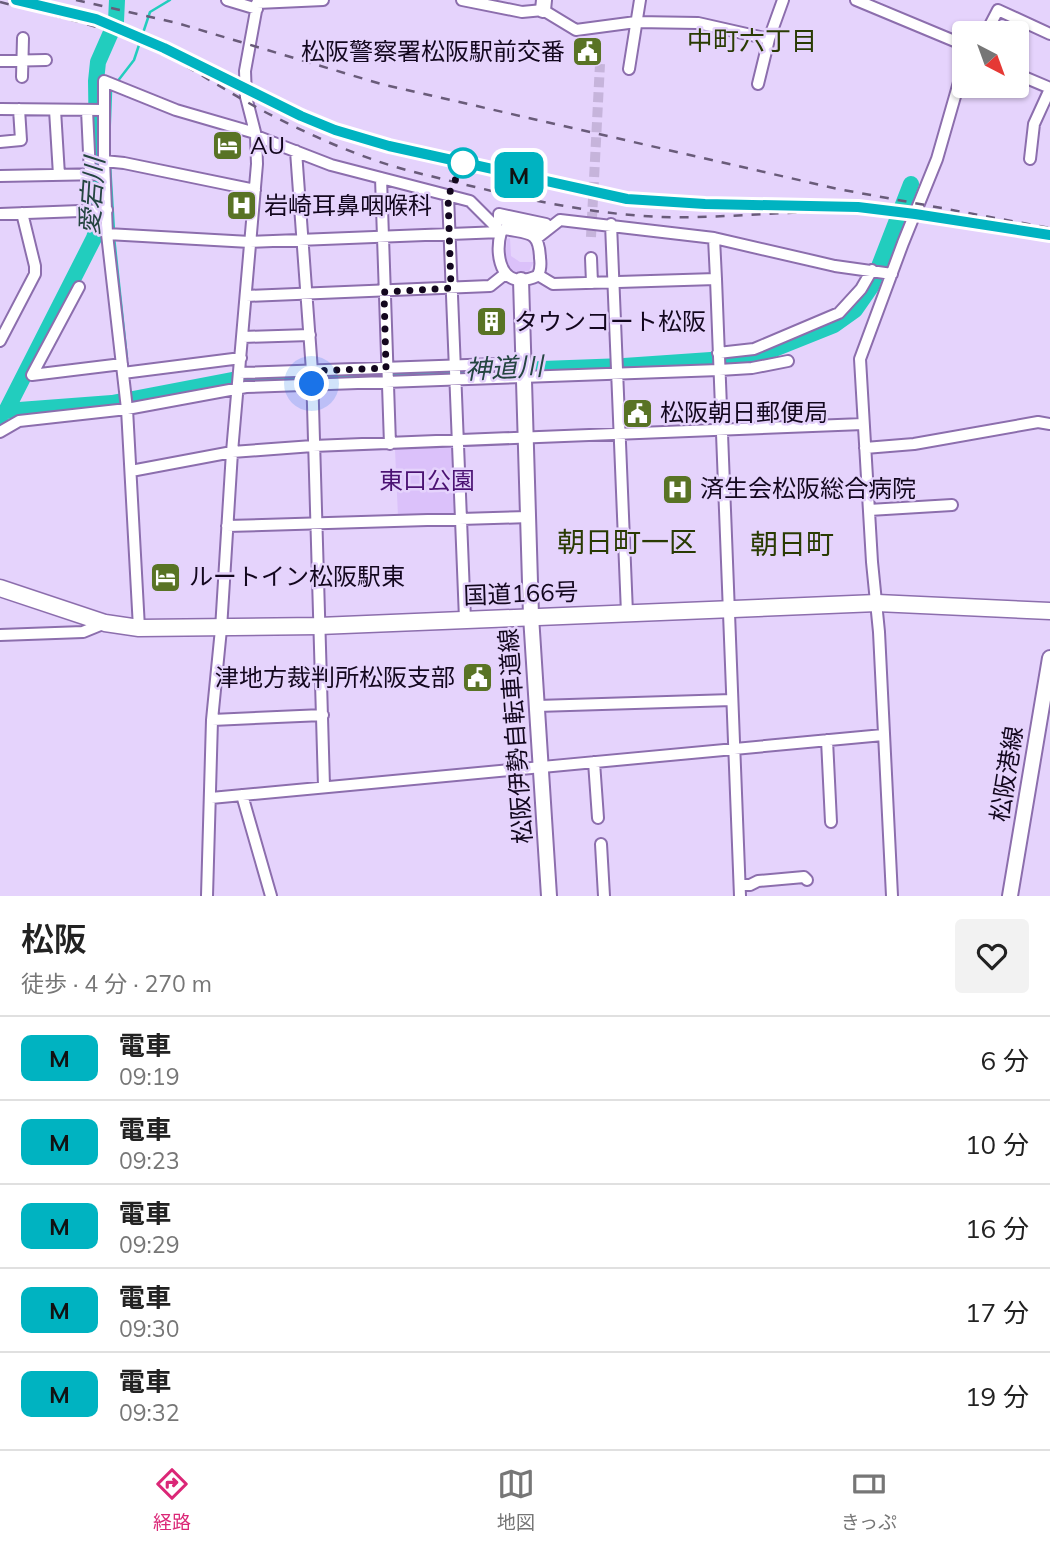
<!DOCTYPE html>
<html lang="ja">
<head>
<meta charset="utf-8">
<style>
  body { margin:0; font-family:Mulish,"Noto Sans JP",sans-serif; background:#f2f2f2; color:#222; height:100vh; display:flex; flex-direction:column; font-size:26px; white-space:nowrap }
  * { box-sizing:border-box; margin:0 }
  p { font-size:23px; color:#767676 }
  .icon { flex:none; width:38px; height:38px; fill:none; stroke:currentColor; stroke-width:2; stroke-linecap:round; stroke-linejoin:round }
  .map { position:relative; height:896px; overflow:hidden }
  .details { display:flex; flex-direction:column; background:#fff; flex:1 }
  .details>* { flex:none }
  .badge { padding:0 14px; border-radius:10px; font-size:24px; line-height:46px }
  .needle { width:46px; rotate:139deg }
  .tools { position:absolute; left:952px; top:21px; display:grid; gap:14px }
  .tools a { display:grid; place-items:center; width:77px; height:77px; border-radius:7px; background:#fff; box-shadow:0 2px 5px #0004; font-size:35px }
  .you { position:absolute; width:35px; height:35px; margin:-18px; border:5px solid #fff; border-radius:50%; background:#1a73e8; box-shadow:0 0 0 10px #1a73e833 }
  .map>.badge { position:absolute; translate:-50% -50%; box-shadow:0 0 0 4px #fff }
  .round { display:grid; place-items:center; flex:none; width:74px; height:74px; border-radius:7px; background:#f2f2f2 }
  .head { display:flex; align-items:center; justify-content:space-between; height:119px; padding:0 21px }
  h1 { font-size:33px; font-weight:600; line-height:52px }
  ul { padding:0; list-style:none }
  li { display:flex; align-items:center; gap:21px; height:84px; padding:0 21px; border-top:2px solid #e0e0e0 }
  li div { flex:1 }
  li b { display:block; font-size:26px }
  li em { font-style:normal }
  li .badge { min-width:77px; font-weight:700; text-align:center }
  .dock { display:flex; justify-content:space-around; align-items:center; height:98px; border-top:2px solid #e0e0e0; background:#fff; font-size:19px; color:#767676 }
  .dock a { display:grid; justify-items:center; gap:4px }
  .dock .current { color:#db2777 }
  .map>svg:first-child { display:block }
</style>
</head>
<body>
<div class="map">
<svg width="1050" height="896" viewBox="0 0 1050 896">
  <rect width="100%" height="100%" fill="#e5d3fc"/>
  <path fill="#dbc1fa" d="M510 238 511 256 520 262H534L529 271 517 273C503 267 506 252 507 239Z
    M452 446 456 450 458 512 453 516H398L395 449Z"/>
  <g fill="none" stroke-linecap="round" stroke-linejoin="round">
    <path stroke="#22cdbe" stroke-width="2.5" d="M117 82 134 60 150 12 170 0
      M109 147 111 91 114 88
      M110 164 114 231
      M114 237 127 359"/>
    <path stroke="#22cdbe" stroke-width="16" d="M6 411 112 403 232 380 624 366 754 357 834 325 855 310 871 287 911 184
      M0 416 6 411 94 238 98 223 96 81 98 62 116 21 117 0"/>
    <path stroke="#c6b4db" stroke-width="10" stroke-dasharray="10 5" stroke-linecap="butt" d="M591 237 600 64"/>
    <defs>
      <path id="minor" d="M227 0 257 9
        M462 0 522 12 543 10 576 30 636 22 698 23 769 39
        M856 0 964 45
        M257 3 323 0
        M986 33 998 10 1050 34
        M0 61 46 60
        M629 69 640 0
        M1017 74 1050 88
        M22 77 23 38
        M758 84 769 39 783 0
        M0 109 104 110
        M55 110 59 175
        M87 110 90 174
        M256 136 331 165 470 201 501 232
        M0 142 21 140 19 109
        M296 151 312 371 324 786
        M1030 159 1034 124 1050 89
        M104 161 124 163 255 190
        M0 176 104 174
        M381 178 390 444
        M448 196 465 619
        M0 214 107 210
        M499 214 546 224 541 228 499 219Z
        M611 224 627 613
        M501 232C496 250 498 281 522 280 528 279 533 279 538 275
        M107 234 250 242 501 232 505 229C529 234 539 230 540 258 541 265 541 269 538 275
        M537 238 560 220 714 238 835 266 892 274
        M714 238 716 279
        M591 258 592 283
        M538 275 553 284 716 279 740 896
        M79 287 32 375 122 364
        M246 296 490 286 505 274
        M243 337 310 335
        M0 341 35 274V266L22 213
        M718 353 754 349 839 313 861 289 872 270
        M123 373 241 358
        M239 373 523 363
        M0 432 19 421 127 409 246 387 719 370 752 368 788 361
        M865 448 914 444 1038 422 1050 424
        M131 471 232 452 313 446 863 424
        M869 510 952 505
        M227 526 529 517
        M139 628 127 409 107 234 104 161V81L176 110 255 133
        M0 635 83 632 105 623
        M537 706 732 700
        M212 720 323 715
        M827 740 831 822
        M594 762 598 818
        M242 795 271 896
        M211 798 883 735
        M601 844 604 896
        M740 885H750L758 881 804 877 807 880
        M207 896 212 720 221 629 232 452 257 164 256 136 246 97 245 71 258 0
        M892 896 879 632 872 562 860 359 903 243 937 159 964 65"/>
      <path id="major" d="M543 10 544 0
        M521 280 531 616 549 896
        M1010 896 1050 658"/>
      <path id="highway" d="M0 588 105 623 139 628 319 626 877 603 1050 611"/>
    </defs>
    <use href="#minor" stroke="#8c6ead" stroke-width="14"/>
    <use href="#major" stroke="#8c6ead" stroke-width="18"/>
    <use href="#highway" stroke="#8c6ead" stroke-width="19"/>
    <use href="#minor" stroke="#fff" stroke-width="10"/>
    <use href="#major" stroke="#fff" stroke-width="14"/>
    <use href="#highway" stroke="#fff" stroke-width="16"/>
    <path stroke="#695b79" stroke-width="2.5" stroke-dasharray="9 9" stroke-linecap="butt" d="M76 0 177 23 381 84 838 189 1050 228
      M0 2C55 16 111 27 162 53 198 72 231 94 267 113 314 137 363 159 414 172 495 192 579 214 662 217 728 219 794 209 860 213 924 217 987 232 1050 240
      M237 85 301 116 362 139 627 199 657 202 772 205"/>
  </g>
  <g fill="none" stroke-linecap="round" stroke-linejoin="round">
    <defs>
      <path id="line" d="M16 0 96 19 164 48 301 116 335 130 389 146 627 199 705 204 858 207 915 214 1050 235"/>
    </defs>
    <use href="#line" stroke="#fff" stroke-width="16"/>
    <use href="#line" stroke="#00b3c1" stroke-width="10"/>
    <path stroke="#13071e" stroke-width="7" stroke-dasharray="0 12.6" d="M312 384V371L386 368 384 292 451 288 448 196 463 163"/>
  </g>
  <defs>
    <symbol id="civic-square" viewBox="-11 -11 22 22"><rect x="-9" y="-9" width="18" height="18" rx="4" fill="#597325" stroke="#e5d3fc"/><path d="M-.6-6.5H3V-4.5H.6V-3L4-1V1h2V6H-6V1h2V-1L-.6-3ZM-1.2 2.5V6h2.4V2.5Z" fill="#fff"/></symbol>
    <symbol id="hotel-square" viewBox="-11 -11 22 22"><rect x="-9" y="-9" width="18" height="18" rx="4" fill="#597325" stroke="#e5d3fc"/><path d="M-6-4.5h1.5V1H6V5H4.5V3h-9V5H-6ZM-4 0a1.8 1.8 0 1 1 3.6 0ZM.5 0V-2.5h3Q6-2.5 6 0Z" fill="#fff"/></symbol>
    <symbol id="hospital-square" viewBox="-11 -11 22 22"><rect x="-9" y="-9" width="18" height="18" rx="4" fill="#597325" stroke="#e5d3fc"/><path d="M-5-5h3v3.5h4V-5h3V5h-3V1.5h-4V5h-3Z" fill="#fff"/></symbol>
    <symbol id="building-square" viewBox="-11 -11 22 22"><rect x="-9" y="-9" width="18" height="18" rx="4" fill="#597325" stroke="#e5d3fc"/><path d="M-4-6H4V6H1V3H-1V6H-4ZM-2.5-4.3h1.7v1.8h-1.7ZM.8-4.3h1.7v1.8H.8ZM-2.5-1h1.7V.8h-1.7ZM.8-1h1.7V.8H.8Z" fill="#fff"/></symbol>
  </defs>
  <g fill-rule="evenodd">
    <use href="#civic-square" x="570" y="34" width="35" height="35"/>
    <use href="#hotel-square" x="210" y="128" width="35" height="35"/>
    <use href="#hospital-square" x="224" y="188" width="35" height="35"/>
    <use href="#building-square" x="474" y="304" width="35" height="35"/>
    <use href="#civic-square" x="620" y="396" width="35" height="35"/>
    <use href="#hospital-square" x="660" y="472" width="35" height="35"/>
    <use href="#hotel-square" x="148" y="560" width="35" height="35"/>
    <use href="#civic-square" x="460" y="660" width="35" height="35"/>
  </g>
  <circle fill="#fff" stroke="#00b3c1" stroke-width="3.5" cx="463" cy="163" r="14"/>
  <g text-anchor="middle" stroke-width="5" stroke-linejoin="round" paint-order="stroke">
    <g font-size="24" fill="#13071e" stroke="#e5d3fc" text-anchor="start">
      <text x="565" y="60" text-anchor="end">松阪警察署松阪駅前交番</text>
      <text x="250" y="154">AU</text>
      <text x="264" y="214">岩崎耳鼻咽喉科</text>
      <text x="514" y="330">タウンコート松阪</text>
      <text x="660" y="421">松阪朝日郵便局</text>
      <text x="700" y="497">済生会松阪総合病院</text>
      <text x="189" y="585">ルートイン松阪駅東</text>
      <text x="455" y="686" text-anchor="end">津地方裁判所松阪支部</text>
    </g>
    <g font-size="24" fill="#4b1273" stroke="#e5d3fc">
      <text x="427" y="489">東口公園</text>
    </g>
    <g font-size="24" fill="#13071e" stroke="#e5d3fc">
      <text transform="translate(521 594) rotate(-2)" y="8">国道166号</text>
      <text transform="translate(516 736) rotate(-94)" y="8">松阪伊勢自転車道線</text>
      <text transform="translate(1007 774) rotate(-81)" y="8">松阪港線</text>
    </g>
    <g font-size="26" fill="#2a3b03" stroke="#e5d3fc">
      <text x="752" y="50">中町六丁目</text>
    </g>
    <g font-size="26" font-style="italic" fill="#254541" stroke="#e5d3fc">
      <text transform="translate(92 196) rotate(-86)" y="9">愛宕川</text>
      <text transform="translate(504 368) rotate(-3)" y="9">神道川</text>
    </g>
    <g font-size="28" fill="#2a3b03" stroke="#e5d3fc">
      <text x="627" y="552">朝日町一区</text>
      <text x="792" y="554">朝日町</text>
    </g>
  </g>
</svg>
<div class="tools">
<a><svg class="needle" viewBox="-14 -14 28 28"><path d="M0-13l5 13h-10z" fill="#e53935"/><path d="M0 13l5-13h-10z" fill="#767676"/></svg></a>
</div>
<div class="you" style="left:312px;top:384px"></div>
<b class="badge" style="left:519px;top:175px;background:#00b3c1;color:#111">M</b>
</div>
<section class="details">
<div class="head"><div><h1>松阪</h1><p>徒歩 · 4 分 · 270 m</p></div><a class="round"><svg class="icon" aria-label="heart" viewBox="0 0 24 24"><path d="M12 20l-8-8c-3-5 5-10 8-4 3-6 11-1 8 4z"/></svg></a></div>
<ul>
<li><span class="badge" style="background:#00b3c1;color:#111">M</span><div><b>電車</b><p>09:19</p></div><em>6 分</em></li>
<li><span class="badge" style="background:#00b3c1;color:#111">M</span><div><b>電車</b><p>09:23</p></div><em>10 分</em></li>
<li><span class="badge" style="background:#00b3c1;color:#111">M</span><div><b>電車</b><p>09:29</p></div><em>16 分</em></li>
<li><span class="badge" style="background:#00b3c1;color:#111">M</span><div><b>電車</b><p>09:30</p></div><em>17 分</em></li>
<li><span class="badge" style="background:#00b3c1;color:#111">M</span><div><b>電車</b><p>09:32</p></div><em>19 分</em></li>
</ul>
</section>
<nav class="dock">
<a class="current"><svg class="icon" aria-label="directions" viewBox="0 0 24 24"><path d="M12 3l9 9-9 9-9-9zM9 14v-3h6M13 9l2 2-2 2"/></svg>経路</a>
<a><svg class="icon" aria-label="map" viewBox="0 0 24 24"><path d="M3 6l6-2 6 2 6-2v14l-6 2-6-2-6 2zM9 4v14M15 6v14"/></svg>地図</a>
<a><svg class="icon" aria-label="tickets" viewBox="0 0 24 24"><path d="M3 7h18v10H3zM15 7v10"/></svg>きっぷ</a>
</nav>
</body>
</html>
